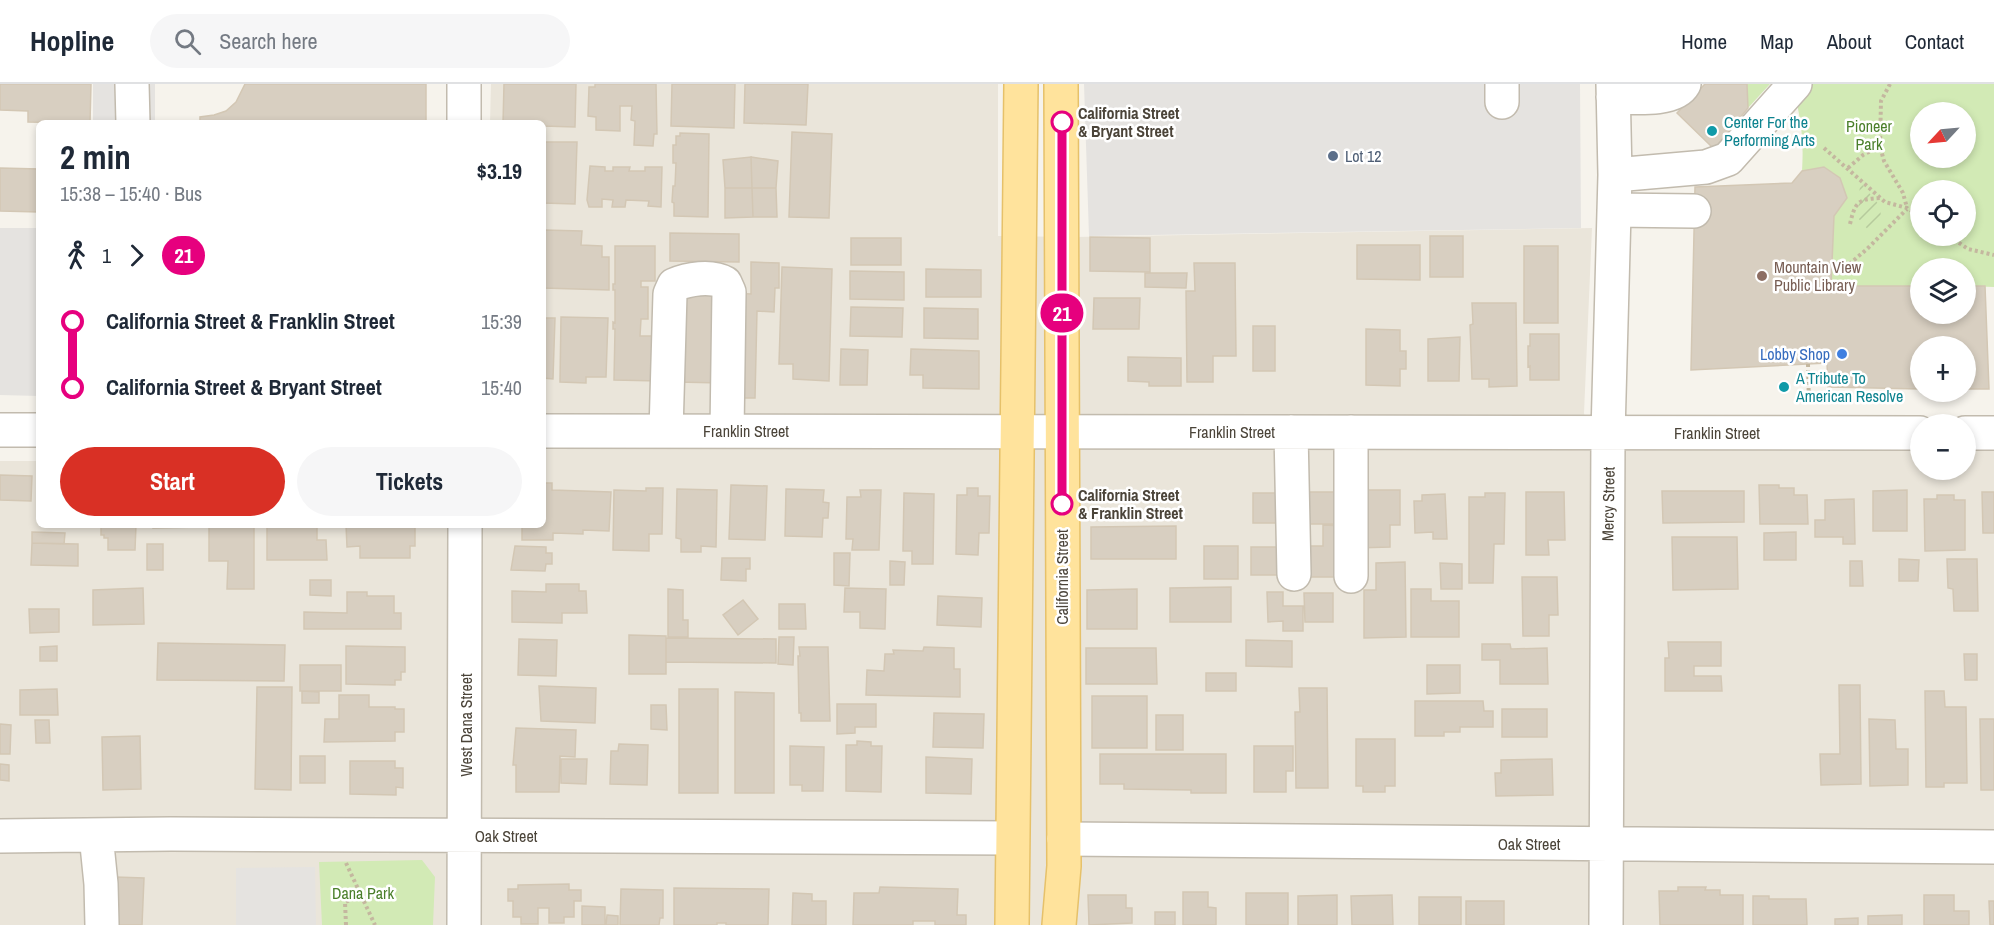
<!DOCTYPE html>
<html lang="en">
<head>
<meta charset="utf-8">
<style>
  body { margin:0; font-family:"Archivo Narrow",sans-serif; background:#f6f6f7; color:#1f2937; height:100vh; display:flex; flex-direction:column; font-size:22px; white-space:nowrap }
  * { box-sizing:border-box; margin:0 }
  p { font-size:20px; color:#747a83 }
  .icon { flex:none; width:33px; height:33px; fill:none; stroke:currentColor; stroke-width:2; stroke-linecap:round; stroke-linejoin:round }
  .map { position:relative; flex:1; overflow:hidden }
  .side { position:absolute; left:36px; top:36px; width:510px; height:408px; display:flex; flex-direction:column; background:#fff; border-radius:9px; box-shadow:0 3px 9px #0003 }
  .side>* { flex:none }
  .badge { padding:0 12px; border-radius:20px; font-size:21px; line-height:39px }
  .needle { width:39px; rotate:244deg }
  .buttons { position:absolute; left:1910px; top:18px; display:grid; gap:12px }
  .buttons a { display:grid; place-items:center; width:66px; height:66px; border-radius:50%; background:#fff; box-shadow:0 3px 9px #0003; font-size:30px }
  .map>.badge { position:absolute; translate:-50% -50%; box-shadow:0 0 0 3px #fff }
  .legs { display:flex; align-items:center; gap:9px; height:66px; padding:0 24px; font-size:20px }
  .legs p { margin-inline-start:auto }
  .overview { display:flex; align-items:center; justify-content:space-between; height:102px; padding:0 24px }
  h1 { font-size:33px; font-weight:700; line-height:45px }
  .cta { display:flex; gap:12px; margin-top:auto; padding:12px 24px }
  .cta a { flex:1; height:69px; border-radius:36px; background:#d93025; color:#fff; font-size:24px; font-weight:700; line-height:69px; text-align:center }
  .cta a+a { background:#f6f6f7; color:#1f2937 }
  ul { padding:0 24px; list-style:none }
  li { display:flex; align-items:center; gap:21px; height:66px; font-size:22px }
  li i { display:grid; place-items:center; width:9px; height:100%; margin:0 8px; background:currentColor }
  li i::after { content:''; width:15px; height:15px; margin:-8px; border:4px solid; border-radius:50%; background:#fff }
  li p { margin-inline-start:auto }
  li:first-child i { background:linear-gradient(#0000 50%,currentColor 0) }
  li:last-child i { background:linear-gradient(currentColor 50%,#0000 0) }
  header { display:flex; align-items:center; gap:36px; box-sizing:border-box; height:84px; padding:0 30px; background:#fff; border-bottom:2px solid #e0e1e3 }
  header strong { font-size:28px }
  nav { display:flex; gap:33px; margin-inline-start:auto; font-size:21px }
  .search { width:420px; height:54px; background:#f6f6f7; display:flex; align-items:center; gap:15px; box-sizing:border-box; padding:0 21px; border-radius:33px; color:#747a83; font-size:22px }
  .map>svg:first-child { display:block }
</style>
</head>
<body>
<header>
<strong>Hopline</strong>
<div class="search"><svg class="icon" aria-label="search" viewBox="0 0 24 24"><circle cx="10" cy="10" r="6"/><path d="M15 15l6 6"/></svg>Search here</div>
<nav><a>Home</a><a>Map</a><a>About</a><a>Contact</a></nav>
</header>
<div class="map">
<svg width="1994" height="841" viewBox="0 0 1994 841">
  <defs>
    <pattern id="garden-furrows" width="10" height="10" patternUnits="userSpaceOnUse" patternTransform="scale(1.5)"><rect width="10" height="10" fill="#d2eab5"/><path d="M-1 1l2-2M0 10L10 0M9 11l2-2" fill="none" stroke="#b6ca9c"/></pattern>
  </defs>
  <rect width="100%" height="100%" fill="#f6f3ec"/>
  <path fill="#eae5da" d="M491 0H998V152L1074 153 1592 144 1584 329 1586 339 1920 344V386H1965V344L1994 345V841H0V377H39V441H543V39H490Z"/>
  <path fill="#d2eab5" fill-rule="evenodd" d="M1747 0H1770L1748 24Z
    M1789 0H1994V203L1965 202V184H1920V202H1831L1834 132 1847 114 1840 94 1824 83 1802 87C1804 54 1801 35 1793 3ZM1920 28H1965V74H1920ZM1920 106H1965V152H1920Z
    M422 776 435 793 433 841H322L319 778Z"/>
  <path fill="url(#garden-furrows)" d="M1860 98 1880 122 1881 134 1870 148 1858 134Z"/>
  <path fill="#e5e3e0" d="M93 0H155V39H93Z
    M1084 0H1580L1581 144 1089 152Z
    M0 144H39V312L0 311Z
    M315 783 316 841H236V784Z"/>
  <path fill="#d8cfc1" stroke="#d3c7b4" stroke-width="1.5" d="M0 0H91L90 39 28 38V27L0 26Z
    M245 0H426V39H200V33L214 31 226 27 236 18Z
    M504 0H576L575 43 543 42V39H503Z
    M595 0H656L657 50H654L653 62 634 61 635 37 631 36 632 22H620V47L596 46V33L588 32 589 3H595Z
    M672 0H735L734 44 671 42Z
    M745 0H808L806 41 744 39Z
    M1705 0H1747L1748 24 1714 65 1677 29Z
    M792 48 832 50 829 134 789 133Z
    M680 49 709 50 708 133 674 132V119L672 118 673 102H675L676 79H673V61H676V52H680Z
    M543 58H577L575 120 543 119Z
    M751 73 752 104H725L723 76Z
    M751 73 778 77 776 104H752Z
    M590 82 605 83V87H613V83H630L629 87H645V83H662L661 123 648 122 649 117 626 116 625 123H612L613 116 602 115V123H589L587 116Z
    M1824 83 1840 94 1847 114 1834 132 1831 202H1920V230H1965V202H1985L1989 305H1965V262H1920V305L1828 303 1827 279 1691 286 1695 103 1792 99 1802 87Z
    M0 84 39 85V128L0 127Z
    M725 104H752L753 133 725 134Z
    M752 104H776L777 133H753Z
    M543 146 582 147 581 161 602 162V173H609V206L543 204Z
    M670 149 739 150V178L670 177Z
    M1430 152H1463V193H1430Z
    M1090 153 1150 154V188L1090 187Z
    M851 154H901V181H851Z
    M1357 161H1420V196L1357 195Z
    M615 162H655V197H641V203H648V235H641L640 252H659V297L614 296 615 245H613V238L615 239V206H613V200H615Z
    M1524 162H1558V239H1524Z
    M751 178 779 179V204H775L774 228 757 227 755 314H732L733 209 751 210Z
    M1194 179H1235L1236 272H1213V298H1187L1186 207H1195Z
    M782 183 832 185 829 297 793 295V280H779Z
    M926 185 981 186V213H926Z
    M850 187 904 188V216L850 215Z
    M1145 189H1187L1186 204 1145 203Z
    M680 207 724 209 722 299 677 298Z
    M1094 214H1140L1139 245H1093Z
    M1472 219H1516L1517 302 1489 303V295H1472L1470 241 1473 240Z
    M851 223 903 224 902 253 850 252Z
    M924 224 978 225V255L924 254Z
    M561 233 608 234 606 293H586V299L560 298Z
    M543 234H555L553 295 543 294Z
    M1253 242H1275V287H1253Z
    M1366 245 1400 246V267H1406V285H1400V302L1366 301Z
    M1530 250H1559V296H1530V282L1528 283V262H1530Z
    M1460 253 1459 297H1428V255Z
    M841 265 868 266 867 301H840Z
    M911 265 979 267V305L923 304V291H910Z
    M1128 273 1181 274V302H1149V298L1128 297Z
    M0 391 32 392 31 417 0 416Z
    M543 399H552V406L611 408 609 447 583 446V450L553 449V456H522V441H543Z
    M731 401 767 402 765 456 729 455Z
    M1759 401H1779V404H1794V411H1807L1808 440H1760Z
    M646 404H663L662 450H649V467L613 466 614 406 646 407Z
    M967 404H978V412H990L989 449H979L978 471 956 470 957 411H967Z
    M677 405 717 406 716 463 701 462V468H681V455L676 454Z
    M786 405 824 406 823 418 829 419 828 434H823L822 453 785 452Z
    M860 406H881L879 466H852L853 455H846L847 413H861Z
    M1356 406H1400V441H1390V463L1356 464Z
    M1907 406V447H1873V407Z
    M1662 407H1744V438L1663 439Z
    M1308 408H1337L1345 440H1310Z
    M1526 408H1564L1565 456H1548L1549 471H1526Z
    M1982 408H1994V449H1983Z
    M904 409 934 410 933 480H912V467H903Z
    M1253 409H1280L1281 439H1253Z
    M1485 409H1505L1504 460H1494L1493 499H1469V413H1485Z
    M1445 410 1447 455H1433V448L1415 449 1414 417H1422V411Z
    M1937 411H1954V416H1965V466L1925 467 1924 415H1937Z
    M1854 415 1855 460H1843V453H1815V436H1825V416Z
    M101 441H136L135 466H108V454H104V451H101Z
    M153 441H201V443L153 444Z
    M209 441H254V505H227L228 477H209Z
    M267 441H317V456H326L327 476H267Z
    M346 441H415V462H410V474H360V462L347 463Z
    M1323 441 1344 442 1336 493H1309L1308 462H1323Z
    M1176 442V475H1091V443Z
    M32 448 65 449 64 460 32 459Z
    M1796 448V476H1764V449Z
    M1672 453H1737L1738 505 1673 506Z
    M32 459 78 460V482L31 481Z
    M147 460H163V486H147Z
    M515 462 546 463V469H552V480H546L545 487 511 486Z
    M1204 462H1238V495H1204Z
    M1251 463H1281V491H1251Z
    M834 469H850L849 502 834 501Z
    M722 474H750V485H746V497L721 496Z
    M1899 475 1919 476 1918 497H1899Z
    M1947 475H1977L1978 527H1954L1953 505 1948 504Z
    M890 477 905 478 904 501H890Z
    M1850 477H1862L1863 502H1850Z
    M1405 478 1406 553 1364 554V506H1376V479Z
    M1440 479 1462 480V505H1441Z
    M1522 493H1557L1558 531H1549V552H1523Z
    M310 496H331V512L310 511Z
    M546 500H579V507H586L587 529H562V539L512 538V507L546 508Z
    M1231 503V538H1170V504Z
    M143 504 144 540 93 541V506Z
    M845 504 886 505 885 545 860 544V528H844Z
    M668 505 683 506V536H688V553H668Z
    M1137 505V545H1087V506Z
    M1411 505H1431V517H1459V553H1411Z
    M347 508H367V512H394V529H401V545H304V528L347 529Z
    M1267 508H1283V522H1303V547H1283V537L1268 538Z
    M1304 509H1333V538H1305Z
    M938 512 982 514 981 543 937 541Z
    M743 516 758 535 738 551 723 531Z
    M779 520H805L806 545H779Z
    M29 525H59V548L30 549Z
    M629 551 666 552V590H629Z
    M779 553H794L793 581 778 580Z
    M666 554 776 555V579L666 578Z
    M519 555 557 556 556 592 518 591Z
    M1246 556 1292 557V583L1246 582Z
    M1668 558H1721V582H1694V592H1721L1722 607H1665V574H1669Z
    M158 559 285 561 284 597 157 596Z
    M1482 560H1510L1511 565 1547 564 1548 600H1500V576H1482Z
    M57 562V577H40V563Z
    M346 562 405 563V588H401V596H395V601L346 600Z
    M799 563H828L830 637H801V629H799L798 572H800Z
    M924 563 954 564V585H960V613L866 611 867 586 884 587 885 570H894L893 566 923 567Z
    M1086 564H1156L1157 600H1086Z
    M1964 570H1977V596H1965Z
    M300 581H341V607H300Z
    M1427 581H1460V609L1427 610Z
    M1206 589H1236V607H1206Z
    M1839 601H1860L1861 700 1821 701 1820 670H1840Z
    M539 602 596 604 595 639 541 637Z
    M257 603H292L291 706 255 705Z
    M1299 604H1327L1328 704H1296L1295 628H1300Z
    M57 605 58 631H20V606Z
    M679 605H718V709H679Z
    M302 607 319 608V619H302Z
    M1925 607H1944L1945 623H1966L1967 699H1944V703H1926Z
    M735 608 774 609V709H735Z
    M339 611H369V623H395V625H404V648H395V657L324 658 325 635H339Z
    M1092 612H1147V664H1092Z
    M1415 617H1483L1484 627H1493V643H1460V648H1444V652H1415Z
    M837 620H876V643H855V649L837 650Z
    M651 621H666L667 646 651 645Z
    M1502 625H1547V653H1502Z
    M934 629 984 630 983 664 933 663Z
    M1156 631H1183V666H1156Z
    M1869 635 1895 636 1896 665H1908V701L1870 702Z
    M1980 635H1994V706H1981Z
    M35 636H49L50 659H36Z
    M0 640 11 641 10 670H0Z
    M516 644 576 646 575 673 560 672 559 708H516V681H513Z
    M140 652 141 705 103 706 102 653Z
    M1356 655H1395V702H1385V708H1363V702H1356Z
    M857 657 871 658V662H882L881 708 846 707V661H857Z
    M619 660 648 661 647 701 610 700 611 667H618Z
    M790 662 824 663 823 707H802V701H790Z
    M1254 662H1293V687H1286V708H1254Z
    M1100 670H1226V709H1191V706L1124 705V700H1100Z
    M300 672H325V699H300Z
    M926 673 972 675 971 710 926 709Z
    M561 675H587L586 700 561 699Z
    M1552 675 1553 711 1496 712 1495 689H1501V676Z
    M350 677H395V684H403V704L396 703V711L350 710Z
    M0 680 9 681V697L0 696Z
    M115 793 144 794 142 841H114Z
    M569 800V806H581V817H574V833H564V839H549V824H538V840H521V833H513V817H508V805H518V801Z
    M880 803 958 805 957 831H966V841H935V837H913V841H853L854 809H879Z
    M1678 803H1706L1705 806H1720V811H1743V841H1660L1659 807H1678Z
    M674 804 769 805 768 841H726V839H717V841H674Z
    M621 805 663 806V834H660L659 841H620Z
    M1183 808H1208V823L1216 824V841H1183Z
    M793 809 812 810V817H826V841H792Z
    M1246 809H1288V841H1246Z
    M1088 811H1126V824H1132V839L1089 841Z
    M1337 811V841H1298V812Z
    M1392 811 1393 841H1352L1351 812Z
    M1924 811H1954V827H1969V841H1924Z
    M1753 812H1769V815H1806L1807 841H1753Z
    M1419 813H1461V841H1419Z
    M1466 817H1504V841H1466Z
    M1989 817H1994V841H1990Z
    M582 822 605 823V841H582Z
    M1155 828H1175V841H1155Z
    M607 831 618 832V841H606Z
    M1902 831V841H1868V832Z
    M1858 834V841H1835V835Z"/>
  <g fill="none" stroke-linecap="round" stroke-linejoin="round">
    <defs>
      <path id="minor" d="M132 0 133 39
        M464 0V39
        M1613 13C1631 13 1674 18 1684 0
        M1502 18V0
        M1615 91 1706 83 1728 75 1795 0
        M1614 126 1694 127
        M0 346H39
        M543 347 1920 349
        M666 347 670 210 674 201C688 195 711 191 725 199L729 208 727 347
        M1291 348 1294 490
        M1351 348V492
        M1965 349H1994
        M96 751 101 800 102 841
        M0 752 171 750 1011 754
        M1064 755 1994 763
        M464 841 465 441
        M1606 841 1608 349 1615 91 1613 0"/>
      <path id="major" d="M1012 841 1021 0
        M1059 841 1064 782 1061 0"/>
    </defs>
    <use href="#minor" stroke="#c2bbae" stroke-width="36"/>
    <use href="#major" stroke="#e6c16a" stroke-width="36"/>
    <path stroke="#c4b79f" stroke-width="4" stroke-dasharray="3 3" stroke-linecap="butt" d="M1890 0 1881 17 1880 62 1884 77 1903 109 1907 124
      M1824 64 1885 118 1907 124 1920 132
      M1848 84 1863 71 1880 62
      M1850 140C1855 119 1857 115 1880 114
      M1949 152 1968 165 1994 171
      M1832 182H1847L1867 165 1907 125
      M1808 280 1809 321
      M346 779 375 841
      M346 841 345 818 360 812"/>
    <use href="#minor" stroke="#fff" stroke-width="33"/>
    <use href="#major" stroke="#ffe39c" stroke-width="33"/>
  </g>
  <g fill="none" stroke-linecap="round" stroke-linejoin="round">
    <defs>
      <path id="line-1" d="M1062 38V420"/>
    </defs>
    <use href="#line-1" stroke="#fff" stroke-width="14"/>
    <use href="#line-1" stroke="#e6007e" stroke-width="9"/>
  </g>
  <g fill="#fff" stroke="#e6007e" stroke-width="3">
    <circle cx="1062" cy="38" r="10"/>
    <circle cx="1062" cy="420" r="10"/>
  </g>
  <g fill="#0f9aa8" stroke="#fff" stroke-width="2">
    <circle cx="1712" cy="47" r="6"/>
    <circle cx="1784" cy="303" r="6"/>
  </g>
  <circle fill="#5c6f8a" stroke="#fff" stroke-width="2" cx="1333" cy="72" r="6"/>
  <circle fill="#8d6e63" stroke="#fff" stroke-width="2" cx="1762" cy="192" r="6"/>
  <circle fill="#3f7fe0" stroke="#fff" stroke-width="2" cx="1842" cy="270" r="6"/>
  <g text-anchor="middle" stroke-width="5" stroke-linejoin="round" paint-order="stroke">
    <g font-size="16" font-weight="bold" fill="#4b4439" stroke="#fff" text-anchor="start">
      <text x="1078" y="35">California Street<tspan x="1078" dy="18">&amp; Bryant Street</tspan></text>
      <text x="1078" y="417">California Street<tspan x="1078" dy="18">&amp; Franklin Street</tspan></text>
    </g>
    <g font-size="16" fill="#0d838f" stroke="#fff" text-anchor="start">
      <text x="1724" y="44">Center For the<tspan x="1724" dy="18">Performing Arts</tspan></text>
      <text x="1796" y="300">A Tribute To<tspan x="1796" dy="18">American Resolve</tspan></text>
    </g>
    <g font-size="16" fill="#4a7f2a" stroke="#fff">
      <text x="1869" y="48">Pioneer<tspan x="1869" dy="18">Park</tspan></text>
      <text x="363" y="815">Dana Park</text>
    </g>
    <g font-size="16" fill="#4e5e75" stroke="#fff" text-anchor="start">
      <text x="1345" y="78">Lot 12</text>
    </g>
    <g font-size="16" fill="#785e54" stroke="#fff" text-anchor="start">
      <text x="1774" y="189">Mountain View<tspan x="1774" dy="18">Public Library</tspan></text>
    </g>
    <g font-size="16" fill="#366cbe" stroke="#fff" text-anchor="end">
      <text x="1830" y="276">Lobby Shop</text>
    </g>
    <g font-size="16" fill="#4b4439" stroke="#fff">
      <text x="746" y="353">Franklin Street</text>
      <text x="1232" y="354">Franklin Street</text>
      <text x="1717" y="355">Franklin Street</text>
      <text transform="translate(1608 420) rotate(-89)" y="6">Mercy Street</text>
      <text transform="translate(1062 493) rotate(-90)" y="6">California Street</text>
      <text transform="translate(466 641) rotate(-90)" y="6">West Dana Street</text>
      <text x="506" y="758">Oak Street</text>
      <text x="1529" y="766">Oak Street</text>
    </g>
  </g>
</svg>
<div class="buttons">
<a><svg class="needle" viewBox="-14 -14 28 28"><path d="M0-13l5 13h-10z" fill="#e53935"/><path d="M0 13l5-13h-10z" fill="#747a83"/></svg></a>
<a><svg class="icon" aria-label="locate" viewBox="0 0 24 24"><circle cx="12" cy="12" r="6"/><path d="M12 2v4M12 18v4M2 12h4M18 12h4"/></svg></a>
<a><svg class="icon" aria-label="layers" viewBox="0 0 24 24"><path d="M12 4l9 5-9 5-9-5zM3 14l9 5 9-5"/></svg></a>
<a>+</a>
<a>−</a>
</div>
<b class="badge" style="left:1062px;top:229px;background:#e6007e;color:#fff">21</b>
<section class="side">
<div class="overview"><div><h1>2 min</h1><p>15:38 – 15:40 · Bus</p></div><b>$3.19</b></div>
<div class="legs"><svg class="icon" aria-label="walk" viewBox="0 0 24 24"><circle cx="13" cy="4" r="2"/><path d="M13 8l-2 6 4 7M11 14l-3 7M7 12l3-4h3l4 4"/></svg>1<svg class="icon" aria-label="forward" viewBox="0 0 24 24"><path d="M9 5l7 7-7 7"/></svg><b class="badge" style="background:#e6007e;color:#fff">21</b></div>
<ul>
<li><i style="color:#e6007e"></i><b>California Street &amp; Franklin Street</b><p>15:39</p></li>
<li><i style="color:#e6007e"></i><b>California Street &amp; Bryant Street</b><p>15:40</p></li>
</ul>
<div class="cta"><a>Start</a><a>Tickets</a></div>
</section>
</div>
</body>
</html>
